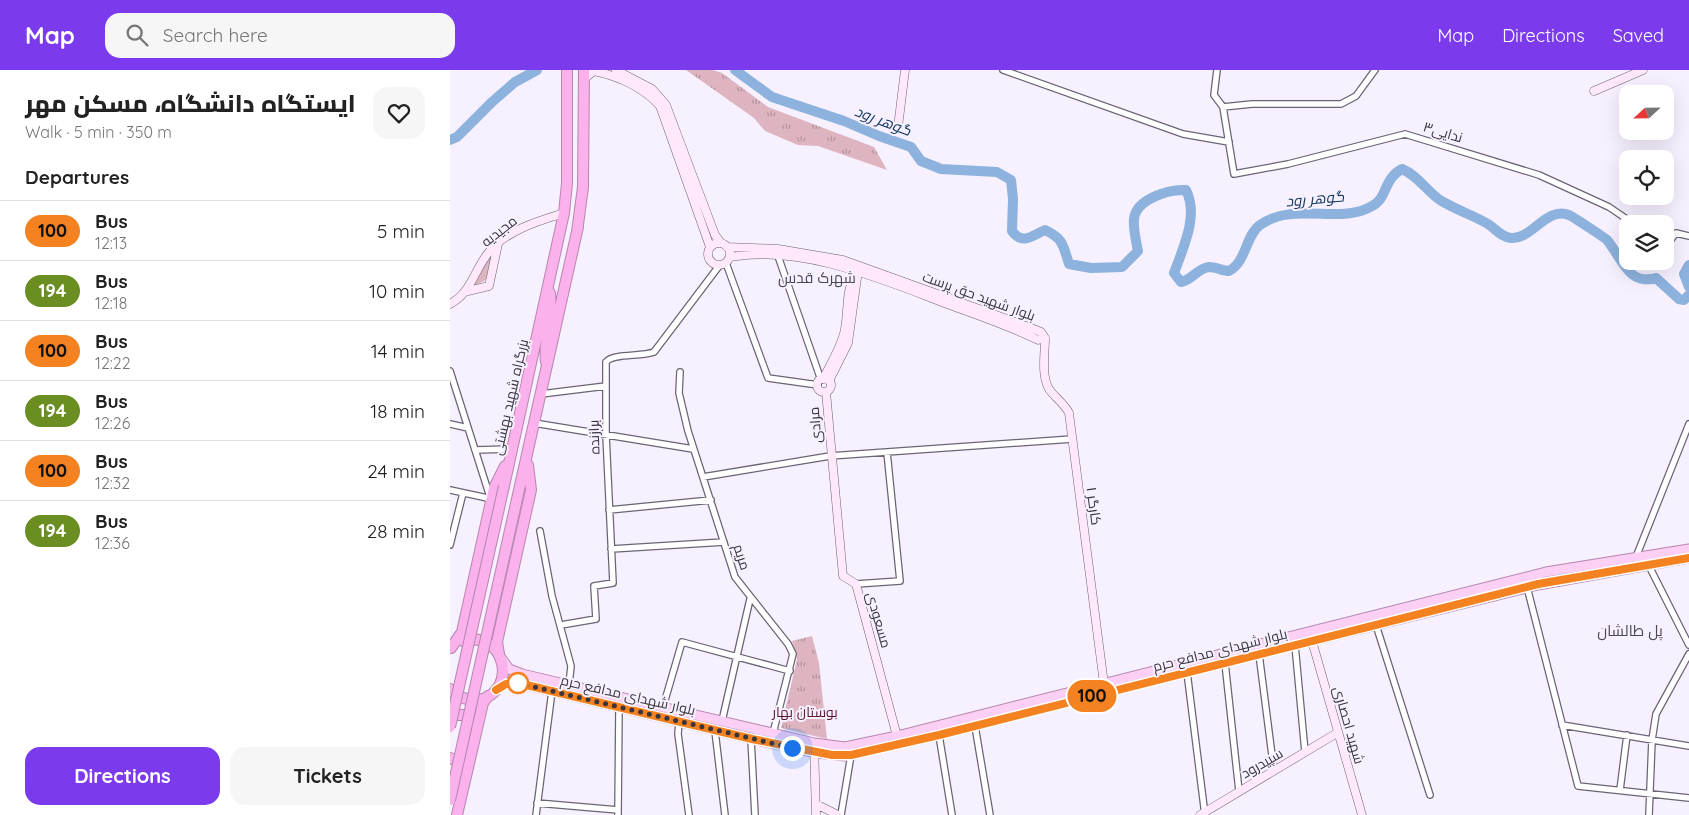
<!DOCTYPE html>
<html lang="en">
<head>
<meta charset="utf-8">
<style>
  body { margin:0; font-family:Quicksand,Cairo,sans-serif; background:#f6f6f6; color:#222; height:100vh; display:flex; flex-direction:column; font-size:19px; white-space:nowrap }
  * { box-sizing:border-box; margin:0 }
  p { font-size:16px; color:#767676 }
  .icon { flex:none; width:28px; height:28px; fill:none; stroke:currentColor; stroke-width:2; stroke-linecap:round; stroke-linejoin:round }
  .map { position:relative; flex:1; overflow:hidden }
  .side { display:flex; flex-direction:column; background:#fff; width:450px }
  .side>* { flex:none }
  .badge { padding:0 10px; border-radius:16px; font-size:18px; line-height:32px }
  .needle { width:32px; rotate:248deg }
  .buttons { position:absolute; left:1169px; top:15px; display:grid; gap:10px }
  .buttons a { display:grid; place-items:center; width:55px; height:55px; border-radius:10px; background:#fff; box-shadow:0 5px 20px #0002; font-size:25px }
  .you { position:absolute; width:25px; height:25px; margin:-12px; border:4px solid #fff; border-radius:50%; background:#1a73e8; box-shadow:0 0 0 8px #1a73e833 }
  .map>.badge { position:absolute; translate:-50% -50%; box-shadow:0 0 0 2px #fff }
  h2 { padding:0 25px; font-size:19px; line-height:45px }
  .round { display:grid; place-items:center; flex:none; width:52px; height:52px; border-radius:15px; background:#f6f6f6 }
  .head { display:flex; align-items:center; justify-content:space-between; height:85px; padding:0 25px }
  h1 { font-size:24px; font-weight:800; line-height:38px }
  .primary-button { display:flex; gap:10px; margin-top:auto; padding:10px 25px }
  .primary-button a { flex:1; height:58px; border-radius:15px; background:#7c3aed; color:#fff; font-size:20px; font-weight:800; line-height:58px; text-align:center }
  .primary-button a+a { background:#f6f6f6; color:#222 }
  ul { padding:0; list-style:none }
  li { display:flex; align-items:center; gap:15px; height:60px; padding:0 25px; border-top:1px solid #e0e0e0 }
  li div { flex:1 }
  li b { display:block; font-size:19px }
  li em { font-style:normal }
  li .badge { min-width:55px; font-weight:700; text-align:center }
  header { display:flex; align-items:center; gap:30px; box-sizing:border-box; height:70px; padding:0 25px; background:#7c3aed; color:#fff }
  header strong { font-size:24px }
  nav { display:flex; gap:28px; margin-inline-start:auto; font-size:18px }
  .search { width:350px; height:45px; background:#f6f6f6; display:flex; align-items:center; gap:12px; box-sizing:border-box; padding:0 18px; border-radius:15px; color:#767676; font-size:19px }
  main { display:flex; flex:1; min-height:0 }
  .map>svg:first-child { display:block }
</style>
</head>
<body>
<header>
<strong>Map</strong>
<div class="search"><svg class="icon" aria-label="search" viewBox="0 0 24 24"><circle cx="10" cy="10" r="6"/><path d="M15 15l6 6"/></svg>Search here</div>
<nav><a>Map</a><a>Directions</a><a>Saved</a></nav>
</header>
<main>
<section class="side">
<div class="head"><div><h1>ایستگاه دانشگاه، مسکن مهر</h1><p>Walk · 5 min · 350 m</p></div><a class="round"><svg class="icon" aria-label="heart" viewBox="0 0 24 24"><path d="M12 20l-8-8c-3-5 5-10 8-4 3-6 11-1 8 4z"/></svg></a></div>
<h2>Departures</h2>
<ul>
<li><span class="badge" style="background:#f58220;color:#111">100</span><div><b>Bus</b><p>12:13</p></div><em>5 min</em></li>
<li><span class="badge" style="background:#6b8e23;color:#fff">194</span><div><b>Bus</b><p>12:18</p></div><em>10 min</em></li>
<li><span class="badge" style="background:#f58220;color:#111">100</span><div><b>Bus</b><p>12:22</p></div><em>14 min</em></li>
<li><span class="badge" style="background:#6b8e23;color:#fff">194</span><div><b>Bus</b><p>12:26</p></div><em>18 min</em></li>
<li><span class="badge" style="background:#f58220;color:#111">100</span><div><b>Bus</b><p>12:32</p></div><em>24 min</em></li>
<li><span class="badge" style="background:#6b8e23;color:#fff">194</span><div><b>Bus</b><p>12:36</p></div><em>28 min</em></li>
</ul>
<div class="primary-button"><a>Directions</a><a>Tickets</a></div>
</section>
<div class="map">
<svg width="1239" height="745" viewBox="0 0 1239 745">
  <defs>
    <pattern id="park-tufts" width="24" height="20" patternUnits="userSpaceOnUse" patternTransform="scale(1.25)"><rect width="24" height="20" fill="#ddb4bf"/><path d="M3 7l-1-3M5 7V3M7 7l1-3M15 17l-1-3M17 17v-4M19 17l1-3" fill="none" stroke="#b4939c"/></pattern>
  </defs>
  <rect width="100%" height="100%" fill="#f7f0ff"/>
  <path fill="#ddb4bf" d="M41 182 44 184C40 201 43 211 23 215Z"/>
  <path fill="url(#park-tufts)" d="M236 0H263L272 3 318 37 424 77 437 100 368 76 348 75 315 61 304 48Z
    M362 566 369 593 377 669 331 658 347 589 342 571Z"/>
  <g fill="none" stroke-linecap="round" stroke-linejoin="round">
    <path stroke="#8db2de" stroke-width="10" d="M285 0 322 27 394 51 429 66 461 77 471 91 491 99 547 102 561 110 563 129 562 161C573 176 583 165 595 160 614 169 613 176 619 194L641 198 672 197 688 181C686 171 683 159 684 149 686 129 719 119 736 120 749 146 733 178 724 203L731 212C742 210 748 198 759 197 766 197 773 201 779 201 797 191 795 166 810 155 843 131 891 155 922 136 938 128 933 109 952 99 967 105 977 121 990 130 1006 140 1023 145 1038 154 1046 159 1051 167 1061 168 1082 170 1096 136 1119 145 1122 146 1155 168 1157 170 1172 188 1178 216 1206 208L1229 229 1234 230 1239 225
      M0 70 7 67 42 32 65 12 87 0
      M1239 195 1234 204 1239 217"/>
    <defs>
      <path id="street" d="M553 0 733 64 779 72
        M767 0 764 25 773 37 784 104 838 94 955 64 1089 105 1159 137 1184 154
        M773 37 802 34H891L906 26 925 0
        M1215 177 1226 163 1239 166
        M328 186 371 310
        M276 193 318 308 368 315
        M0 301 40 427
        M230 302 229 323 238 361 285 507 338 574 343 584 323 663
        M91 324 156 316
        M84 353 243 379
        M0 354 18 358
        M25 380 62 379
        M253 407 380 386 622 369
        M0 420 42 429
        M159 440 261 430
        M90 461 102 526 121 596 119 615
        M0 475 13 423
        M161 479 274 472
        M1186 487 1239 354
        M1198 494 1239 575
        M406 514 450 511 437 382
        M1077 517 1128 716 1239 728
        M111 555 146 549 144 516 163 513 156 365V292C163 283 191 287 204 282L269 196
        M926 555 980 725
        M845 575 855 682
        M809 584 824 701
        M775 593 789 721
        M737 602 755 745
        M213 637 232 572 340 601
        M272 651 300 529
        M229 652 228 664 239 745
        M1112 655 1239 676
        M525 656 540 745
        M265 661 275 745
        M489 665 502 745
        M301 669 305 745
        M1170 720 1177 665
        M87 733 168 740
        M86 745 102 621
        M168 745 169 637
        M391 745 401 685
        M1199 745 1202 670 1206 644 1239 584"/>
      <path id="secondary" d="M166 0 202 19 216 35 265 165 271 173
        M134 9 144 1C169 6 194 18 210 36L260 177
        M1144 21 1193 0
        M448 57 455 0
        M258 184a11 11 0 1 1 22 0a11 11 0 1 1-22 0Z
        M277 177 328 179 393 190 576 256 591 262 595 268
        M280 187C351 174 434 210 500 235 530 246 560 256 588 270L595 268
        M18 221 39 216 48 174
        M0 234C22 222 24 200 39 182 57 160 88 151 114 143
        M595 268C595 284 591 305 599 319 605 328 614 333 619 343L654 614
        M367 315a7 7 0 1 1 14 0a7 7 0 1 1-14 0Z
        M373 309C381 293 392 276 395 259 399 235 395 222 407 199
        M379 311 398 273 407 208
        M376 322 393 506 406 514 447 666
        M862 571 912 745
        M364 673 366 745
        M366 734 388 745
        M750 745 887 663"/>
      <path id="primary" d="M51 588 59 599 72 604 364 673 395 677 447 666 1096 502 1239 479
        M46 619 56 614 68 613 302 669 366 683 395 686 1088 515 1239 488"/>
      <path id="highway" d="M127 162 133 117 134 0
        M96 292C93 268 103 247 100 223
        M54 416 114 143 117 113V0
        M69 420 128 157
        M1 578 12 562 44 418 55 396
        M49 584 47 572 81 420 78 395
        M0 619C8 627 17 631 28 630 69 623 56 559 13 571
        M0 645H13L24 654
        M0 688 8 691 13 698
        M7 745 33 633 38 626"/>
    </defs>
    <use href="#street" stroke="#6b6474" stroke-width="8"/>
    <use href="#secondary" stroke="#6b6474" stroke-width="9"/>
    <use href="#primary" stroke="#b686ae" stroke-width="11"/>
    <use href="#highway" stroke="#b686ae" stroke-width="12"/>
    <use href="#street" stroke="#fff" stroke-width="5.5"/>
    <use href="#secondary" stroke="#fee8f9" stroke-width="8"/>
    <use href="#primary" stroke="#fcd0f4" stroke-width="9"/>
    <use href="#highway" stroke="#fab1ec" stroke-width="10"/>
    <defs>
      <path id="highway-bridge" d="M0 657 54 416
        M0 730 69 420"/>
    </defs>
    <use href="#highway-bridge" stroke="#b686ae" stroke-width="12" stroke-linecap="butt"/>
    <use href="#highway-bridge" stroke="#fab1ec" stroke-width="10"/>
  </g>
  <g fill="none" stroke-linecap="round" stroke-linejoin="round">
    <defs>
      <path id="line" d="M46 620 56 614 68 613 302 669 382 685H401L489 665 1088 514 1239 488"/>
    </defs>
    <use href="#line" stroke="#fff" stroke-width="11"/>
    <use href="#line" stroke="#f58220" stroke-width="8"/>
    <path stroke="#39353c" stroke-width="5" stroke-dasharray="0 9" d="M68 613 342 678"/>
  </g>
  <circle fill="#fff" stroke="#f58220" stroke-width="2.5" cx="68" cy="613" r="10"/>
  <g text-anchor="middle" stroke-width="4" stroke-linejoin="round" paint-order="stroke">
    <g font-size="14" fill="#39353c" stroke="#f7f0ff">
      <text transform="translate(993 62) rotate(17)" y="5">ندایی۳</text>
      <text transform="translate(49 161) rotate(-38)" y="5">مجیدیه</text>
      <text transform="translate(529 226) rotate(20)" y="5">بلوار شهید حق پرست</text>
      <text transform="translate(60 327) rotate(-77)" y="5">بزرگراه شهید بهشتی</text>
      <text transform="translate(365 355) rotate(-94)" y="5">مرادی</text>
      <text transform="translate(144 367) rotate(-92)" y="5">برازنده</text>
      <text transform="translate(644 436) rotate(82)" y="5">کارگر ۱</text>
      <text transform="translate(292 487) rotate(72)" y="5">مریم</text>
      <text transform="translate(429 550) rotate(74)" y="5">مسعودی</text>
      <text transform="translate(770 580) rotate(-14)" y="5">بلوار شهدای مدافع حرم</text>
      <text transform="translate(178 625) rotate(13)" y="5">بلوار شهدای مدافع حرم</text>
      <text transform="translate(899 655) rotate(74)" y="5">شهید احصاری</text>
      <text transform="translate(812 693) rotate(-30)" y="5">سپیدرود</text>
    </g>
    <g font-size="14" fill="#5c1531" stroke="#f7f0ff">
      <text x="355" y="647">بوستان بهار</text>
    </g>
    <g font-size="15" font-style="italic" fill="#0d355e" stroke="#f7f0ff">
      <text transform="translate(433 51) rotate(21)" y="5">گوهر رود</text>
      <text transform="translate(865 129) rotate(-5)" y="5">گوهر رود</text>
    </g>
    <g font-size="15" fill="#4d4655" stroke="#f7f0ff">
      <text x="367" y="213">شهرک قدس</text>
      <text x="1180" y="566">پل طالشان</text>
    </g>
  </g>
</svg>
<div class="buttons">
<a><svg class="needle" viewBox="-14 -14 28 28"><path d="M0-13l5 13h-10z" fill="#e53935"/><path d="M0 13l5-13h-10z" fill="#767676"/></svg></a>
<a><svg class="icon" aria-label="locate" viewBox="0 0 24 24"><circle cx="12" cy="12" r="6"/><path d="M12 2v4M12 18v4M2 12h4M18 12h4"/></svg></a>
<a><svg class="icon" aria-label="layers" viewBox="0 0 24 24"><path d="M12 4l9 5-9 5-9-5zM3 14l9 5 9-5"/></svg></a>
</div>
<div class="you" style="left:342px;top:678px"></div>
<b class="badge" style="left:642px;top:626px;background:#f58220;color:#111">100</b>
</div>
</main>
</body>
</html>
